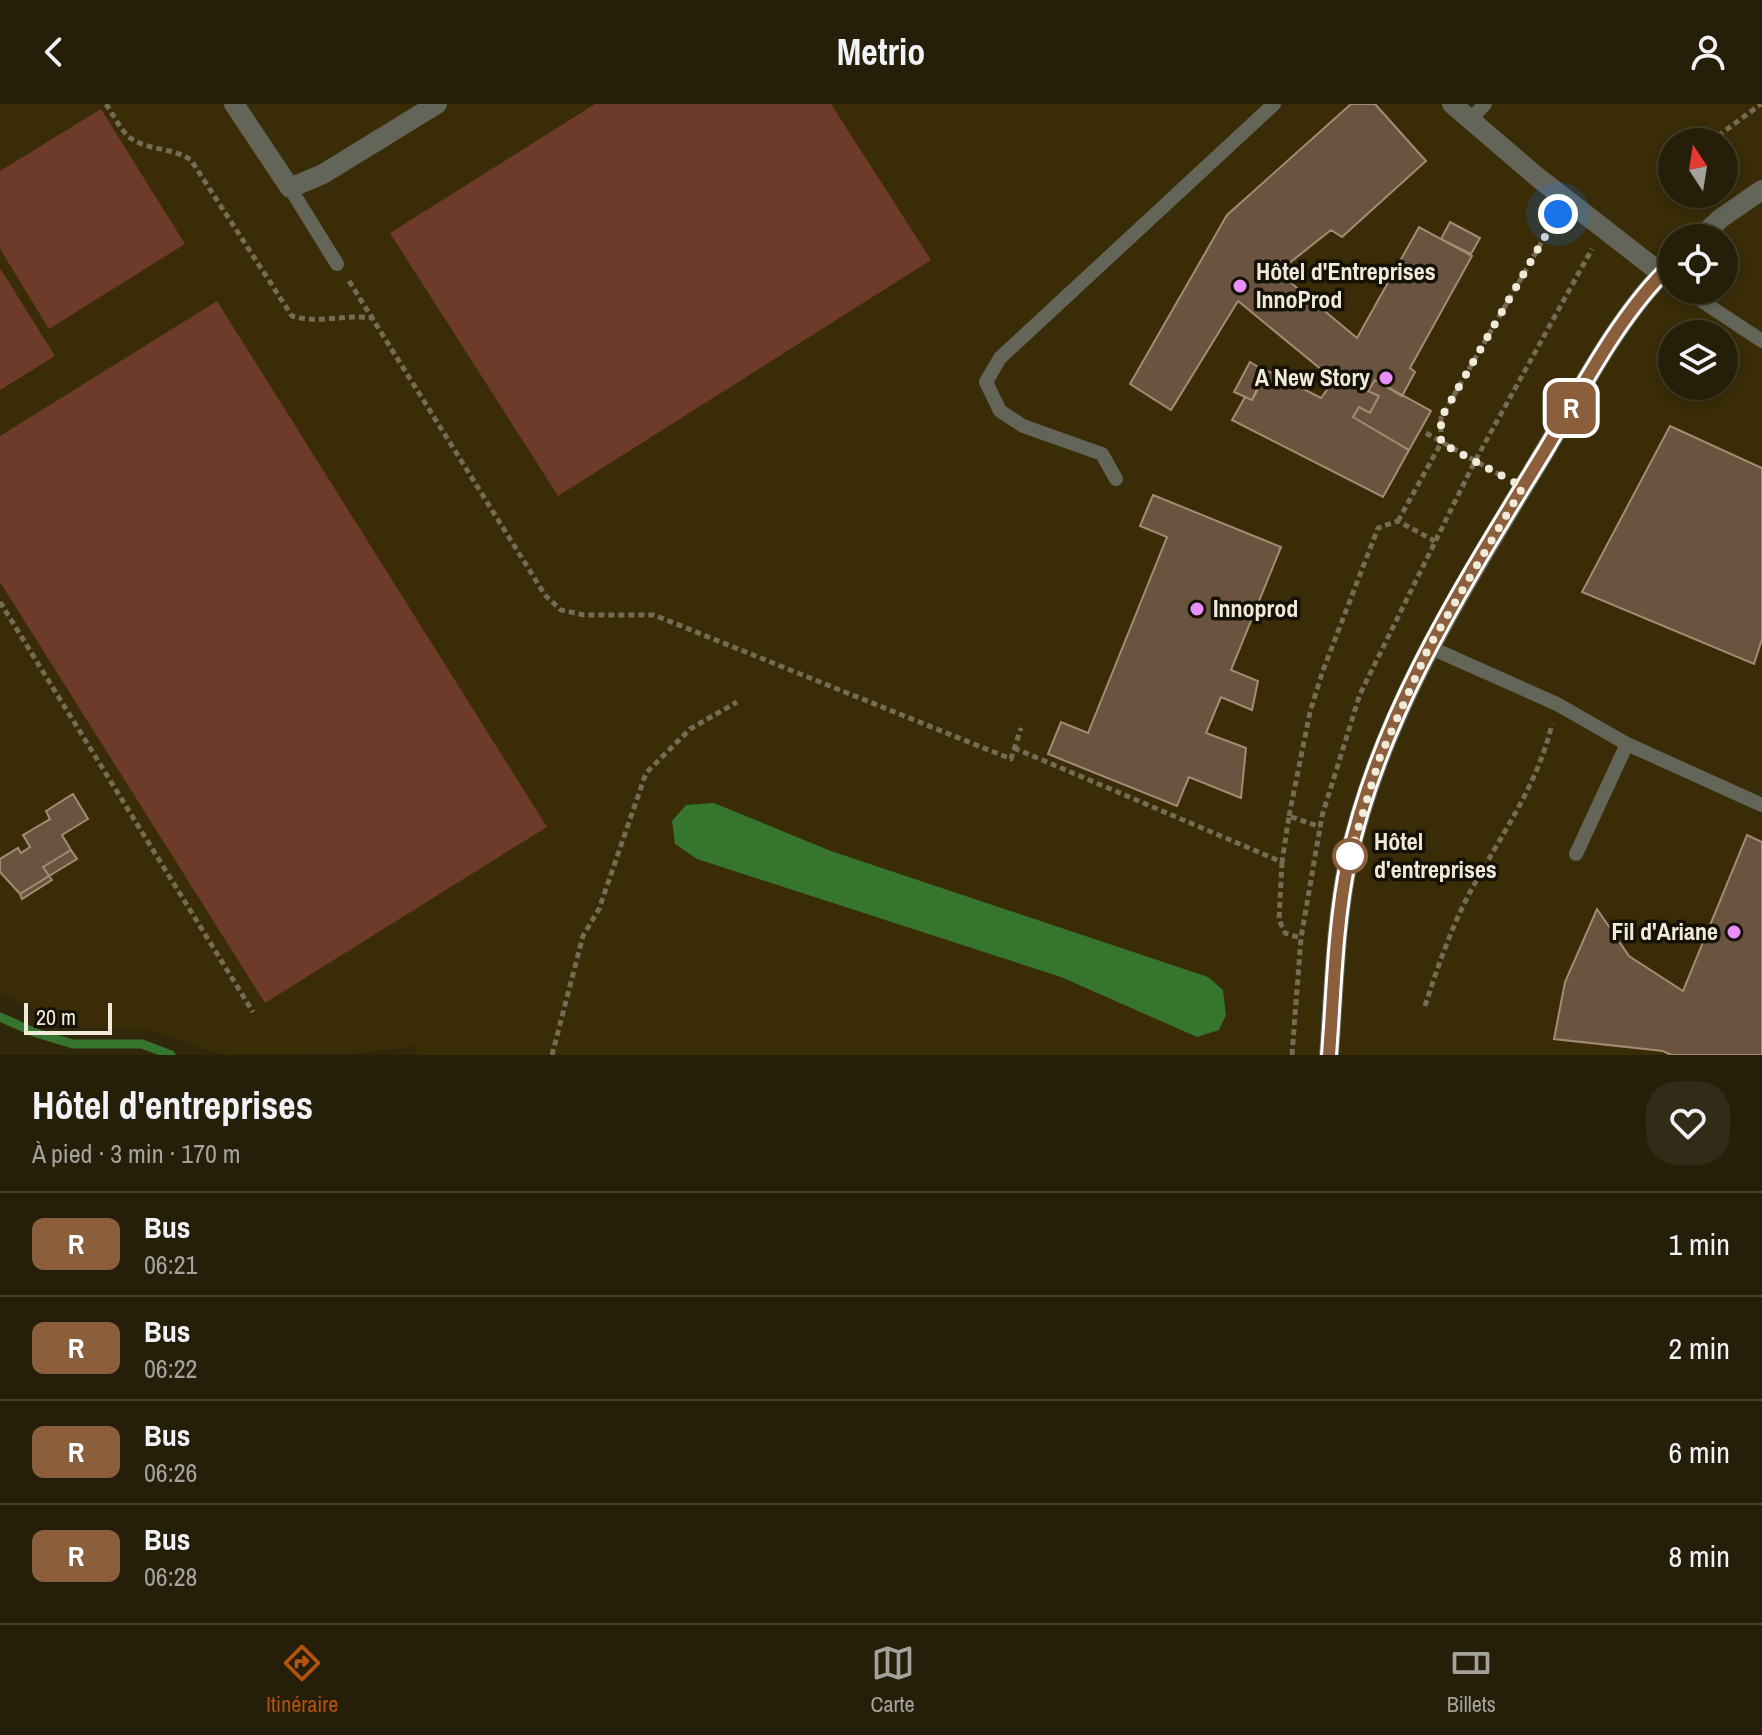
<!DOCTYPE html>
<html lang="fr">
<head>
<meta charset="utf-8">
<style>
  body { margin:0; font-family:"Archivo Narrow",sans-serif; background:#312b17; color:#f1f3f6; height:100vh; display:flex; flex-direction:column; font-size:30px; white-space:nowrap }
  * { box-sizing:border-box; margin:0 }
  p { font-size:26px; color:#a3a29c }
  .icon { flex:none; width:44px; height:44px; fill:none; stroke:currentColor; stroke-width:2; stroke-linecap:round; stroke-linejoin:round }
  .map { position:relative; height:951px; overflow:hidden }
  .sheet { display:flex; flex-direction:column; background:#251e09; flex:1 }
  .sheet>* { flex:none }
  .badge { padding:0 16px; border-radius:12px; font-size:28px; line-height:52px }
  .needle { width:52px; rotate:348deg }
  .controls { position:absolute; left:1658px; top:24px; display:grid; gap:16px }
  .controls a { display:grid; place-items:center; width:80px; height:80px; border-radius:50%; background:#251e09; box-shadow:0 4px 12px #0003,0 0 0 2px #423c2a; font-size:40px }
  .scale { position:absolute; left:24px; bottom:20px; width:88px; box-sizing:border-box; padding-left:8px; border:4px solid #f0eada; border-top:0; font-size:22px; line-height:28px; white-space:nowrap; color:#f0eada; -webkit-text-stroke:6px #151106; paint-order:stroke }
  .you { position:absolute; width:40px; height:40px; margin:-20px; border:6px solid #fff; border-radius:50%; background:#1a73e8; box-shadow:0 0 0 12px #1a73e833 }
  .map>.badge { position:absolute; translate:-50% -50%; box-shadow:0 0 0 4px #fff }
  .round { display:grid; place-items:center; flex:none; width:84px; height:84px; border-radius:32px; background:#312b17 }
  .head { display:flex; align-items:center; justify-content:space-between; height:136px; padding:0 32px }
  h1 { font-size:38px; font-weight:700; line-height:60px }
  ul { padding:0; list-style:none }
  li { display:flex; align-items:center; gap:24px; height:104px; padding:0 32px; border-top:2px solid #423c2a }
  li div { flex:1 }
  li b { display:block; font-size:30px }
  li em { font-style:normal }
  li .badge { min-width:88px; font-weight:700; text-align:center }
  header { display:flex; justify-content:space-between; align-items:center; height:104px; padding:0 32px; background:#251e09; font-size:36px; font-weight:700 }
  .dock { display:flex; justify-content:space-around; align-items:center; height:112px; border-top:2px solid #423c2a; background:#251e09; font-size:22px; color:#a3a29c }
  .dock a { display:grid; justify-items:center; gap:4px }
  .dock .selected { color:#b45309 }
  .map>svg:first-child { display:block }
</style>
</head>
<body>
<header><svg class="icon" aria-label="back" viewBox="0 0 24 24"><path d="M15 5l-7 7 7 7"/></svg>Metrio<svg class="icon" aria-label="person" viewBox="0 0 24 24"><circle cx="12" cy="8" r="4"/><path d="M4 21q1-7 8-7t8 7"/></svg></header>
<div class="map">
<svg width="1762" height="951" viewBox="0 0 1762 951">
  <rect width="100%" height="100%" fill="#31280c"/>
  <path fill="#392c07" fill-rule="evenodd" d="M0 0H1762V951H417L415 942 354 950 224 951 152 927 72 923 0 889ZM1672 38H1724V90H1672ZM1672 134H1724V186H1672ZM1672 230H1724V282H1672Z"/>
  <path fill="#6e3a2a" d="M595 0H831L931 156 558 392 390 129Z
    M101 5 185 140 49 225 0 145V67Z
    M0 164 55 252 0 286Z
    M217 197 547 723 265 899 0 478V332Z"/>
  <path fill="#35752d" d="M714 699 831 747 1208 873 1223 886 1226 911 1219 926 1197 933 1061 873 697 755 675 740 672 717 686 701Z"/>
  <g fill="none" stroke-linecap="round" stroke-linejoin="round">
    <path stroke="#35752d" stroke-width="9" d="M0 913 36 929 73 940H142L171 951"/>
  </g>
  <path fill="#6b543f" stroke="#a48b74" stroke-width="2" d="M1351 0H1375L1426 57 1342 133 1331 126 1278 168 1357 234 1419 123 1472 152 1410 264 1415 268 1402 292 1375 276 1368 287 1379 292 1370 309 1359 303 1353 313 1409 346 1383 393 1232 316 1245 293 1252 296 1268 267 1321 294 1334 276 1238 197 1171 306 1130 280 1227 111Z
    M1450 118 1480 134 1471 150 1441 135Z
    M1250 258 1265 267 1252 296 1234 288Z
    M1375 276 1431 307 1409 346 1353 313 1359 303 1370 309 1379 292 1368 287Z
    M1670 322 1762 364V535L1754 560 1582 488Z
    M1153 391 1281 443 1231 566 1258 577 1252 606 1221 593 1206 629 1246 644 1241 694 1189 673 1177 702 1048 650 1061 618 1088 629 1167 433 1140 422Z
    M73 690 88 715 62 731 71 746 43 763 49 772 20 790 0 768V755L18 744 21 749 30 743 23 731 50 715 46 707Z
    M1747 731 1762 738V951H1671L1663 947 1554 935 1565 878 1597 805 1629 852 1683 887Z
    M71 746 77 755 49 772 43 763Z
    M49 772 52 776 22 795 20 790Z"/>
  <g fill="none" stroke-linecap="round" stroke-linejoin="round">
    <path stroke="#746c55" stroke-width="5" stroke-dasharray="6 4" stroke-linecap="butt" d="M106 0C113 10 120 25 129 33 147 47 172 43 191 56L292 212C318 220 347 210 374 214
      M1710 38 1761 0
      M349 177 545 491 561 506 584 511H654L1011 655 1021 624
      M1426 329 1502 372
      M1398 417 1441 339V314L1555 115
      M0 498 253 908
      M1014 644 1282 758 1289 712 1320 723
      M1289 712 1310 608 1322 569 1378 424 1398 417 1435 437
      M1282 758 1279 816 1285 829 1301 834
      M1425 902C1437 865 1450 827 1468 792 1498 735 1537 684 1552 620
      M552 951 583 832 599 805 646 669 690 625 737 598
      M1292 951 1301 834 1322 712 1360 590 1475 357 1592 145"/>
    <path stroke="#636559" stroke-width="14" d="M1470 16 1485 0
      M290 84 337 160
      M1685 186 1762 237
      M1116 375 1102 350 1023 322 1000 307 986 278 1000 254 1274 0
      M1429 543 1557 600 1627 640 1762 701
      M1576 750 1627 640"/>
    <path stroke="#636559" stroke-width="20" d="M234 0 290 84 323 70 437 0
      M1452 0 1536 72 1662 170
      M1700 134 1721 114 1762 86
      M1329 951C1334 887 1335 821 1348 758 1380 609 1466 479 1543 350 1580 288 1619 210 1672 160"/>
  </g>
  <g fill="none" stroke-linecap="round" stroke-linejoin="round">
    <defs>
      <path id="line" d="M1329 951C1334 887 1335 821 1348 758 1379 610 1468 473 1546 345 1582 284 1620 209 1672 160"/>
    </defs>
    <use href="#line" stroke="#fff" stroke-width="18"/>
    <use href="#line" stroke="#8b5e3c" stroke-width="12"/>
    <path stroke="#f0eada" stroke-width="8" stroke-dasharray="0 14.4" d="M1350 752 1348 758 1380 653 1429 543 1523 383 1441 339V314L1558 110"/>
  </g>
  <g fill="#e98efe" stroke="#151106" stroke-width="3">
    <circle cx="1240" cy="182" r="8"/>
    <circle cx="1386" cy="274" r="8"/>
    <circle cx="1197" cy="505" r="8"/>
    <circle cx="1734" cy="828" r="8"/>
  </g>
  <circle fill="#fff" stroke="#8b5e3c" stroke-width="4" cx="1350" cy="752" r="16"/>
  <g text-anchor="middle" stroke-width="7" stroke-linejoin="round" paint-order="stroke">
    <g font-size="24" font-weight="bold" fill="#f0eada" stroke="#151106" text-anchor="start">
      <text x="1256" y="176">Hôtel d'Entreprises<tspan x="1256" dy="28">InnoProd</tspan></text>
      <text x="1370" y="282" text-anchor="end">A New Story</text>
      <text x="1213" y="513">Innoprod</text>
      <text x="1718" y="836" text-anchor="end">Fil d'Ariane</text>
    </g>
    <g font-size="24" font-weight="bold" fill="#f0eada" stroke="#151106" text-anchor="start">
      <text x="1374" y="746">Hôtel<tspan x="1374" dy="28">d'entreprises</tspan></text>
    </g>
  </g>
</svg>
<div class="controls">
<a><svg class="needle" viewBox="-14 -14 28 28"><path d="M0-13l5 13h-10z" fill="#e53935"/><path d="M0 13l5-13h-10z" fill="#a3a29c"/></svg></a>
<a><svg class="icon" aria-label="locate" viewBox="0 0 24 24"><circle cx="12" cy="12" r="6"/><path d="M12 2v4M12 18v4M2 12h4M18 12h4"/></svg></a>
<a><svg class="icon" aria-label="layers" viewBox="0 0 24 24"><path d="M12 4l9 5-9 5-9-5zM3 14l9 5 9-5"/></svg></a>
</div>
<div class="scale">20 m</div>
<div class="you" style="left:1558px;top:110px"></div>
<b class="badge" style="left:1571px;top:304px;background:#8b5e3c;color:#fff">R</b>
</div>
<section class="sheet">
<div class="head"><div><h1>Hôtel d'entreprises</h1><p>À pied · 3 min · 170 m</p></div><a class="round"><svg class="icon" aria-label="heart" viewBox="0 0 24 24"><path d="M12 20l-8-8c-3-5 5-10 8-4 3-6 11-1 8 4z"/></svg></a></div>
<ul>
<li><span class="badge" style="background:#8b5e3c;color:#fff">R</span><div><b>Bus</b><p>06:21</p></div><em>1 min</em></li>
<li><span class="badge" style="background:#8b5e3c;color:#fff">R</span><div><b>Bus</b><p>06:22</p></div><em>2 min</em></li>
<li><span class="badge" style="background:#8b5e3c;color:#fff">R</span><div><b>Bus</b><p>06:26</p></div><em>6 min</em></li>
<li><span class="badge" style="background:#8b5e3c;color:#fff">R</span><div><b>Bus</b><p>06:28</p></div><em>8 min</em></li>
</ul>
</section>
<nav class="dock">
<a class="selected"><svg class="icon" aria-label="directions" viewBox="0 0 24 24"><path d="M12 3l9 9-9 9-9-9zM9 14v-3h6M13 9l2 2-2 2"/></svg>Itinéraire</a>
<a><svg class="icon" aria-label="map" viewBox="0 0 24 24"><path d="M3 6l6-2 6 2 6-2v14l-6 2-6-2-6 2zM9 4v14M15 6v14"/></svg>Carte</a>
<a><svg class="icon" aria-label="tickets" viewBox="0 0 24 24"><path d="M3 7h18v10H3zM15 7v10"/></svg>Billets</a>
</nav>
</body>
</html>
